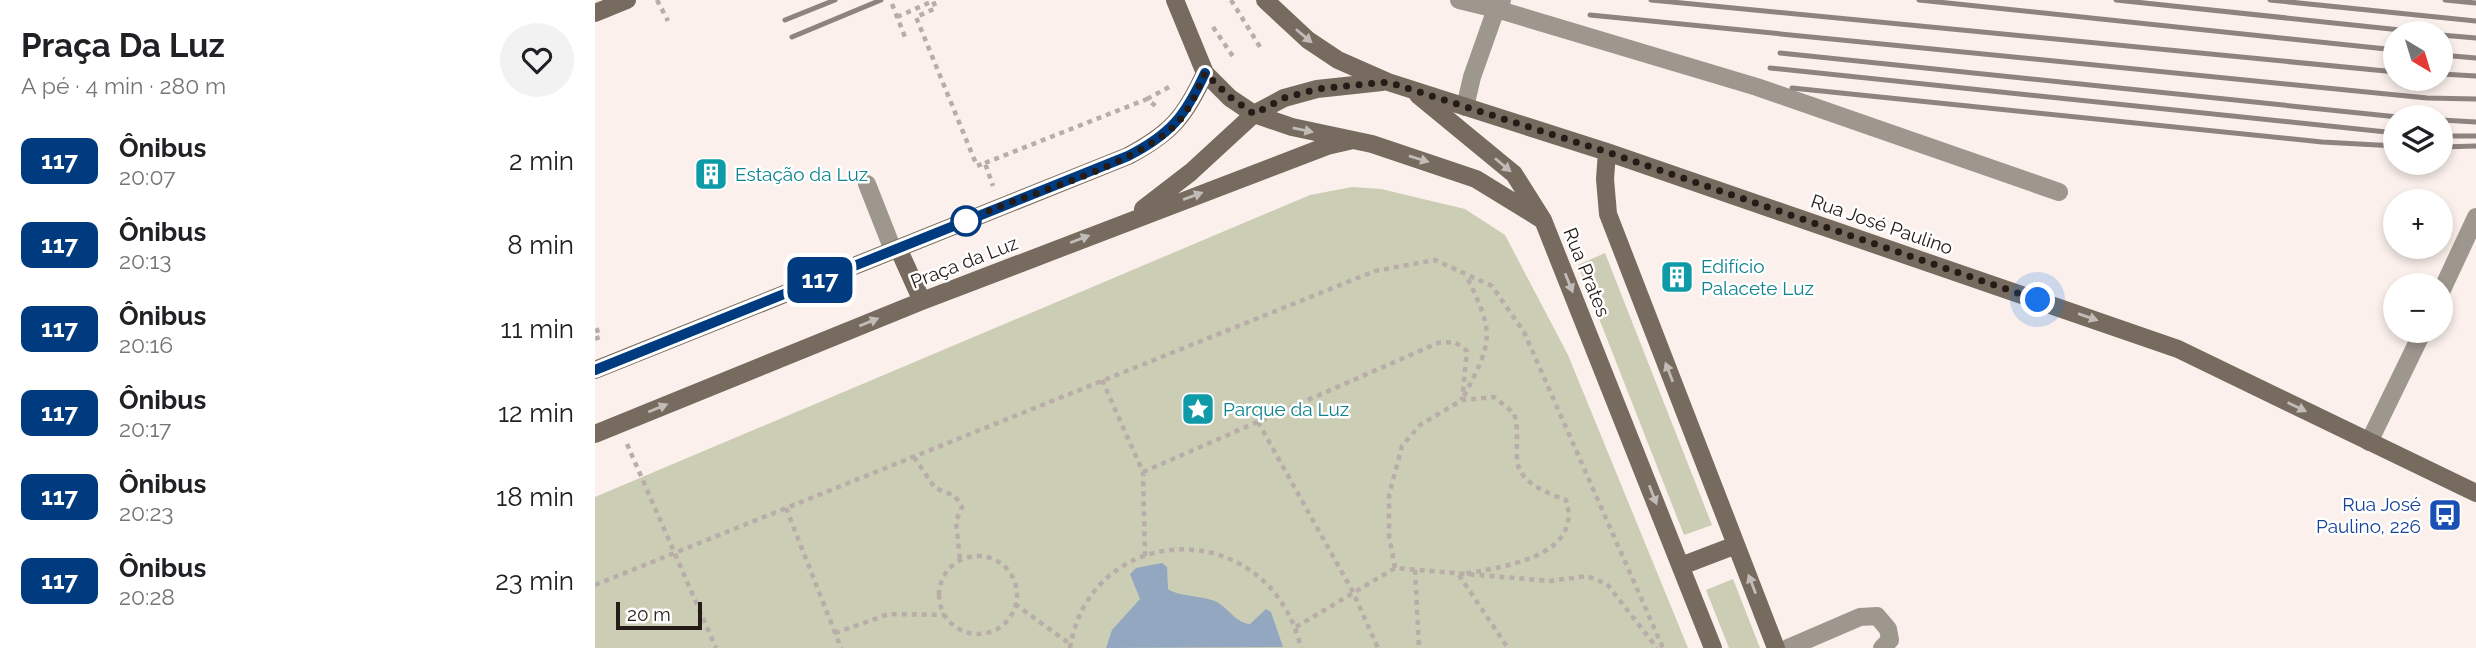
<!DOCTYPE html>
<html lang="pt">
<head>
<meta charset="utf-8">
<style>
  body { margin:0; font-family:Raleway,sans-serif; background:#f2f2f2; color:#202124; height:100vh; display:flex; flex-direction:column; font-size:26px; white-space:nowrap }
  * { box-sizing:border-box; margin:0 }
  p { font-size:23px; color:#757577 }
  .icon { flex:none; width:38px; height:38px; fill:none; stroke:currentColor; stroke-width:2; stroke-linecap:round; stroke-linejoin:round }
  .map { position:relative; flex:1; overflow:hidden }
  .drawer { display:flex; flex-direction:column; background:#fff; width:595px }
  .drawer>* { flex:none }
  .badge { padding:0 14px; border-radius:10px; font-size:24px; line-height:46px }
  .needle { width:46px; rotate:142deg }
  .buttons { position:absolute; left:1788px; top:21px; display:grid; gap:14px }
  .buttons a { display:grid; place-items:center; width:70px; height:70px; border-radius:50%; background:#fff; box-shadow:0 4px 10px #0003; font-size:35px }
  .scale { position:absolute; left:21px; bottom:18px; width:86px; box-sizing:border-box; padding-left:7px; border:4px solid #251b17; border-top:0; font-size:19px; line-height:24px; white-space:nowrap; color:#251b17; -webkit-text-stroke:5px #fff; paint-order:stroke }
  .you { position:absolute; width:35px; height:35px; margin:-18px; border:5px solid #fff; border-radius:50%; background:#1a73e8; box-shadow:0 0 0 10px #1a73e833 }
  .map>.badge { position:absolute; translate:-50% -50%; box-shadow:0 0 0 4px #fff }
  .round { display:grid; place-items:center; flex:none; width:74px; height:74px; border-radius:37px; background:#f2f2f2 }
  .head { display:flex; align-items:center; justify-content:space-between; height:119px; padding:0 21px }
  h1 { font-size:33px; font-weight:700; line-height:52px }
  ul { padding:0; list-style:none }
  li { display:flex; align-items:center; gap:21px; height:84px; padding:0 21px }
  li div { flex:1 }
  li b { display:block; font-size:26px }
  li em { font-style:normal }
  li .badge { min-width:77px; font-weight:700; text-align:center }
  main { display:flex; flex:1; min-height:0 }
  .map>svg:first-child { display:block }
</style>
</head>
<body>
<main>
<section class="drawer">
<div class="head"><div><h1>Praça Da Luz</h1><p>A pé · 4 min · 280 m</p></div><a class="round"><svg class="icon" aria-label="heart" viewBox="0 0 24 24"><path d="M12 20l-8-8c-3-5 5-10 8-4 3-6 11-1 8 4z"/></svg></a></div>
<ul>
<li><span class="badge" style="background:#003b80;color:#fff">117</span><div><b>Ônibus</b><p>20:07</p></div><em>2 min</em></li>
<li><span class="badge" style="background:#003b80;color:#fff">117</span><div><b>Ônibus</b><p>20:13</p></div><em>8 min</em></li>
<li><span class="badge" style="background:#003b80;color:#fff">117</span><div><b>Ônibus</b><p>20:16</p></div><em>11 min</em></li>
<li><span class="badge" style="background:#003b80;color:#fff">117</span><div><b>Ônibus</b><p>20:17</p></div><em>12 min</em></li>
<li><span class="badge" style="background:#003b80;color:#fff">117</span><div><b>Ônibus</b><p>20:23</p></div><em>18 min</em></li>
<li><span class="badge" style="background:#003b80;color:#fff">117</span><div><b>Ônibus</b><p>20:28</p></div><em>23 min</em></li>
</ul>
</section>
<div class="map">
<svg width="1881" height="648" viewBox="0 0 1881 648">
  <rect width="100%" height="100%" fill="#fbf0eb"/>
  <path fill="#cbcdb4" d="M757 187 786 189 870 209 910 235 973 355 1093 648H0V497L715 195Z
    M1010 253 1117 525 1089 535 983 265Z
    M1138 579 1165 648H1134L1111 590Z"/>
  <path fill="#93a7c0" d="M567 563 572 567 573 589C584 597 607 595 622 602 634 609 641 623 655 624L671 609 676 612 688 647 511 648 517 630 545 599 535 574 541 568Z"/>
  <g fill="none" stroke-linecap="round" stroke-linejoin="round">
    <path stroke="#b8ada8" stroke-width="4.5" stroke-dasharray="5 5" stroke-linecap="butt" d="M62 0 73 21
      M636 0 665 47
      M297 4 310 37
      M302 17 338 1 341 8 321 17 382 166 390 163 398 186
      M618 27 639 58
      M552 99 576 86
      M390 163 552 99 563 108
      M0 339 5 337 1 327
      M507 380 548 472 550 556
      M869 396C899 339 899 333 871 275
      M663 422 758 592 783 648
      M32 444 121 648
      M319 457 340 488 360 496 367 507 361 521 365 561
      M548 472 843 343 860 342 872 351 867 400
      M191 508 246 648
      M344 595a39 39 0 1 1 78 0a39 39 0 1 1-78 0Z
      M800 568 794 536V495L807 446 825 425 867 400 899 397 919 413C924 430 921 441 922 458 922 482 952 493 971 500 989 559 903 567 864 575
      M820 570 824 648
      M864 575 913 648
      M0 585 780 271 840 260 897 286 929 332 1068 648
      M420 604 475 644
      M701 627 800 568 955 581 992 576 1012 584 1062 648
      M240 633 294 614 349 615
      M475 648C496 519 674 514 706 648"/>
    <path stroke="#9e978e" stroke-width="18" d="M864 0 901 9 877 77 870 107
      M907 0 901 9 1162 87 1464 192
      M272 184 298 250
      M1193 648 1265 617 1282 616 1293 629 1295 640 1287 648"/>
    <path stroke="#9e978e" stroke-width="18" d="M1846 292 1881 217
      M1774 442 1828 331"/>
    <path stroke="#766b5e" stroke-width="18" d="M580 0 610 73 635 98 659 114 697 127 777 144 881 179 946 219
      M670 0 713 40 743 60 793 82 1012 152 1583 349 1881 493
      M0 13 32 0
      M823 95 919 174 948 220 1118 648
      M1012 152 1010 179 1013 214 1181 648
      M548 209 596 172 659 114 689 98 722 89 787 82
      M303 248 327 301
      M0 370 533 156C576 133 590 117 610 73
      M0 434 327 301 732 146 758 140
      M1086 566 1141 545"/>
    <path stroke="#8e837f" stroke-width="5" d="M1056 0 1801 72
      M1324 0 1801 50
      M1521 0 1834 33
      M1675 0 1881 21
      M1850 0 1881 3
      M995 15 1832 98 1881 99
      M190 20 240 0
      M1846 35 1881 38
      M197 37 286 0
      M1185 53 1803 117
      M1846 55 1881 58
      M1175 68 1801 133
      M1846 74 1881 76
      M1197 88 1727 142 1801 146
      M1846 120 1881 122
      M1846 136H1881
      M1846 147 1881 146"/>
  </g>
  <defs><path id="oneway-solid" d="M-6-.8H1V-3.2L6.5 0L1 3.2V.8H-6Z" transform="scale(1.75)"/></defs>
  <g fill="#c1bcb7">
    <use href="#oneway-solid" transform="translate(709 36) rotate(40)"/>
    <use href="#oneway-solid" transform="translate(708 130) rotate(12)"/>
    <use href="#oneway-solid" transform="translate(824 159) rotate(17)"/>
    <use href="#oneway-solid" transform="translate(908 165) rotate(40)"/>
    <use href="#oneway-solid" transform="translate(598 196) rotate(-20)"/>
    <use href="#oneway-solid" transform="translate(485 239) rotate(-21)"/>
    <use href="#oneway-solid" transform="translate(974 283) rotate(68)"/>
    <use href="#oneway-solid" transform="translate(1493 317) rotate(19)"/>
    <use href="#oneway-solid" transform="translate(274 322) rotate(-22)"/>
    <use href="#oneway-solid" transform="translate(1074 372) rotate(-111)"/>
    <use href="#oneway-solid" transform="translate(1702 407) rotate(26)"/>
    <use href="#oneway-solid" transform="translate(63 408) rotate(-22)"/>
    <use href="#oneway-solid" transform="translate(1058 495) rotate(69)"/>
    <use href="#oneway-solid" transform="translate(1157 584) rotate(-111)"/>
  </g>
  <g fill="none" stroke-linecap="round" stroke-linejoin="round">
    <defs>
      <path id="line" d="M0 370 533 156C576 134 590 116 610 73"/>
    </defs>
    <use href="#line" stroke="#fff" stroke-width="16"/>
    <use href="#line" stroke="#003b80" stroke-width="10"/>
    <path stroke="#251b17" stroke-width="7" stroke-dasharray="0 12.6" d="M371 221C425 194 535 170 581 124 595 110 602 91 610 73L635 97 659 114 689 98 722 89 793 82 1012 152 1443 300"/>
  </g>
  <defs>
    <symbol id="building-square" viewBox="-11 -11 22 22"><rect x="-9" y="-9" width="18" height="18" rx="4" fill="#0f9aa8" stroke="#fff"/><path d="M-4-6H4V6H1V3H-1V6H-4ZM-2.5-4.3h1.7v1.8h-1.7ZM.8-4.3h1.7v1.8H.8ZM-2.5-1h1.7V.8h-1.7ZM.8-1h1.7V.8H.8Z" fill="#fff"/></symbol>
    <symbol id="sight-square" viewBox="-11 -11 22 22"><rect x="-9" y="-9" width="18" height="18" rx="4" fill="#0f9aa8" stroke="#fff"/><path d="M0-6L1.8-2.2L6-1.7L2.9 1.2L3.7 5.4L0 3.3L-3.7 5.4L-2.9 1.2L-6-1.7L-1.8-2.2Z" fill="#fff"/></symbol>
    <symbol id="bus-square" viewBox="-11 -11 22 22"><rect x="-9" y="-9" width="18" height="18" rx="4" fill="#1a4fb4" stroke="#fff"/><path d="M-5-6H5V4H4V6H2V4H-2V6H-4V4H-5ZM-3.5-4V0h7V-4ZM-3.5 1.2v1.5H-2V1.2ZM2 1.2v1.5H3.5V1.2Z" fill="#fff"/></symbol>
  </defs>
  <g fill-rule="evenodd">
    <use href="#building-square" x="97" y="155" width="38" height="38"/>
    <use href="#building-square" x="1063" y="258" width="38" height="38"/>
    <use href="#sight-square" x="584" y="390" width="38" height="38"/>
    <use href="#bus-square" x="1831" y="496" width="38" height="38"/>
  </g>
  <circle fill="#fff" stroke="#003b80" stroke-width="3.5" cx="371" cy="221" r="14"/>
  <g text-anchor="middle" stroke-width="5" stroke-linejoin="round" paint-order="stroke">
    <g font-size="19" fill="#0d838f" stroke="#fff" text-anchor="start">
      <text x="140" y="181">Estação da Luz</text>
      <text x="1106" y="273">Edifício<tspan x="1106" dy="22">Palacete Luz</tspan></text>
      <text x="628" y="416">Parque da Luz</text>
    </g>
    <g font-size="19" fill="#251b17" stroke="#fff">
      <text transform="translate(1287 224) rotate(19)" y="7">Rua José Paulino</text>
      <text transform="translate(369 262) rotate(-21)" y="7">Praça da Luz</text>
      <text transform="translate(992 272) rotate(68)" y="7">Rua Prates</text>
    </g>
    <g font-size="19" fill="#164399" stroke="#fff" text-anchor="end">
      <text x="1826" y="511">Rua José<tspan x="1826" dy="22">Paulino, 226</tspan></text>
    </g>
  </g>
</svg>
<div class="buttons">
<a><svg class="needle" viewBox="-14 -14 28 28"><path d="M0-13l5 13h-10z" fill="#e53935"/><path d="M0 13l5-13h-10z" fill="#757577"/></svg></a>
<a><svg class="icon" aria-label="layers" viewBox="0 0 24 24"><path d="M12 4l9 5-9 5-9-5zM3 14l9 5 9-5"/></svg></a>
<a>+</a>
<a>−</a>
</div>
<div class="scale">20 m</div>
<div class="you" style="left:1443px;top:300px"></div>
<b class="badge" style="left:225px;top:280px;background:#003b80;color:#fff">117</b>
</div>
</main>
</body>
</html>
